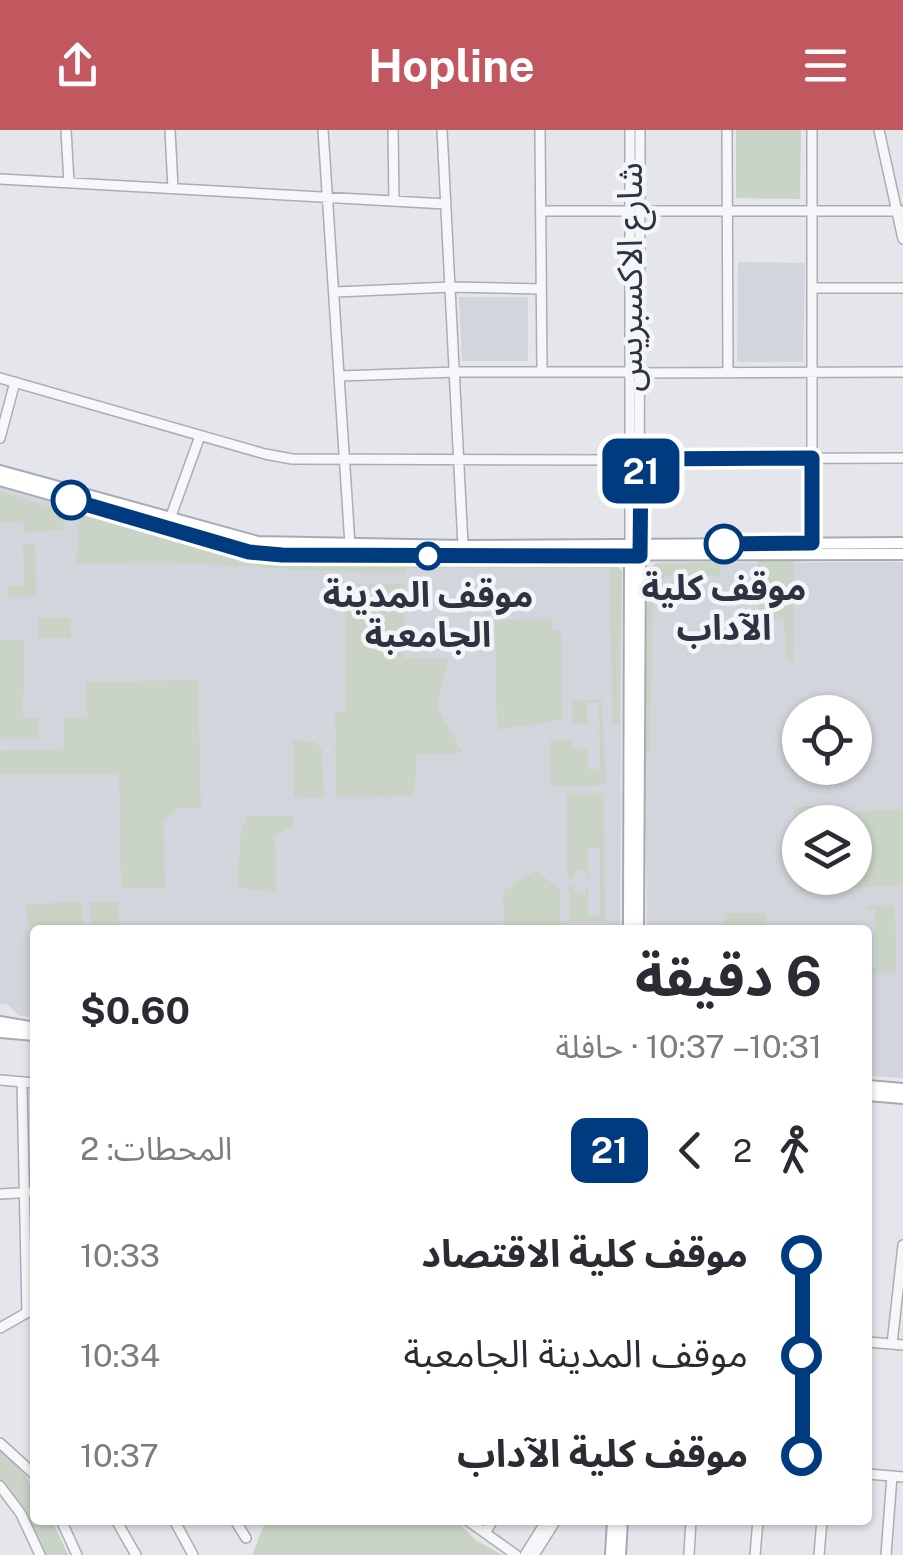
<!DOCTYPE html>
<html lang="ar">
<head>
<meta charset="utf-8">
<style>
  body { margin:0; font-family:"Public Sans","Noto Sans Arabic",sans-serif; background:#f7f7f7; color:#2b2b33; direction:rtl; height:100vh; display:flex; flex-direction:column; font-size:38px; white-space:nowrap }
  * { box-sizing:border-box; margin:0 }
  p { font-size:32px; color:#7c7c81 }
  .icon { flex:none; width:55px; height:55px; fill:none; stroke:currentColor; stroke-width:2; stroke-linecap:round; stroke-linejoin:round }
  .map { position:relative; flex:1; overflow:hidden; direction:ltr }
  .details { position:absolute; left:30px; top:795px; width:842px; height:600px; display:flex; flex-direction:column; background:#fff; border-radius:10px; box-shadow:0 2px 8px #0004; direction:rtl }
  .details>* { flex:none }
  .badge { padding:0 20px; border-radius:15px; font-size:35px; line-height:65px }
  .buttons { position:absolute; left:782px; top:565px; display:grid; gap:20px }
  .buttons a { display:grid; place-items:center; width:90px; height:90px; border-radius:50%; background:#fff; box-shadow:0 2px 8px #0004; font-size:50px }
  .map>.badge { position:absolute; translate:-50% -50%; box-shadow:0 0 0 5px #fff }
  .legs { display:flex; align-items:center; gap:15px; height:110px; padding:0 50px; font-size:32px }
  .legs p { margin-inline-start:auto }
  .overview { display:flex; align-items:center; justify-content:space-between; height:170px; padding:0 50px }
  h1 { font-size:55px; font-weight:700; line-height:75px }
  ul { padding:0 50px; list-style:none }
  li { display:flex; align-items:center; gap:35px; height:100px; font-size:38px }
  li i { display:grid; place-items:center; width:15px; height:100%; margin:0 12px; background:currentColor }
  li i::after { content:''; width:25px; height:25px; margin:-12px; border:8px solid; border-radius:50%; background:#fff }
  li p { margin-inline-start:auto }
  li:first-child i { background:linear-gradient(#0000 50%,currentColor 0) }
  li:last-child i { background:linear-gradient(currentColor 50%,#0000 0) }
  header { display:flex; justify-content:space-between; align-items:center; height:130px; padding:0 50px; background:#c1585f; color:#fff; font-size:45px; font-weight:700 }
  .map>svg:first-child { display:block }
</style>
</head>
<body>
<header><svg class="icon" aria-label="menu" viewBox="0 0 24 24"><path d="M4 6h16M4 12h16M4 18h16"/></svg>Hopline<svg class="icon" aria-label="share" viewBox="0 0 24 24"><path d="M12 15V3M7 8l5-5 5 5M5 13v7h14v-7"/></svg></header>
<div class="map">
<svg width="903" height="1425" viewBox="0 0 903 1425">
  <rect width="100%" height="100%" fill="#e4e6eb"/>
  <path fill="#d3d5dc" fill-rule="evenodd" d="M738 132 805 133 803 232H737Z
    M459 167H528V231H462Z
    M0 357 259 433 615 434 622 441 620 800H35V887L19 886 7 874H0Z
    M903 432V948L868 946V800H647L645 622 647 444 655 433ZM800 582H855V638H800ZM800 692H855V748H800Z"/>
  <path fill="#c9d4c6" fill-rule="evenodd" d="M736 0H801L800 69 736 68Z
    M0 361 66 382 62 400 23 403V393L0 392Z
    M80 384 259 433 447 435V438H407L406 443C350 443 294 440 238 436 184 432 129 434 76 434Z
    M35 413 37 467H8V456L24 455 23 414Z
    M758 431H794L793 533 786 529 784 489H759Z
    M720 432V446H665L653 460 650 623 645 625 647 444 655 433Z
    M458 433 615 434 622 441 619 594H612L610 441 604 438H458Z
    M405 453 404 528 448 529 438 573 439 581 463 623 416 624 415 662 411 666 336 667 335 582 345 581 347 455Z
    M38 487 71 488V508H38Z
    M553 489V500H561L562 588C548 595 516 595 497 600L495 490Z
    M0 510H24L23 587 39 588V609H0Z
    M198 550 201 678H178L164 690 165 758 121 759 119 643 0 645V621L64 619V588L87 587 86 552Z
    M572 570H602L606 655 551 656 550 610H572V619H587L588 639H600L599 572H587V594H573Z
    M293 610 315 612 322 619 324 668 294 667Z
    M567 663H604L605 791H570L569 756H574V763H585L588 755V785H600V718H588V750L585 740H574V748H567Z
    M832 675 833 683 903 679V755L799 761 794 677ZM855 692V748H800V692Z
    M247 686H293V695L275 705 276 763 237 757 241 701Z
    M536 740 560 760V800H504L503 761Z
    M82 772 83 800H66L65 795 28 797 26 774Z
    M90 772H119V800H91Z
    M867 775H895L896 843H868V837H876L875 780 867 779Z
    M724 783H763L766 785V800H725Z
    M0 1321C29 1341 35 1356 35 1390H52L68 1425H45L22 1380 0 1350Z
    M266 1390H455L476 1410 502 1425H252Z"/>
  <g fill="none" stroke-linecap="round" stroke-linejoin="round">
    <defs>
      <path id="minor" d="M66 0 69 53
        M170 0 173 58
        M323 0 350 415
        M393 0 394 71
        M442 0 463 416
        M540 0 542 242
        M630 0V414
        M727 0 728 243
        M812 0V413
        M879 0 903 109
        M0 49 446 74
        M541 81H630
        M640 81H903
        M812 158H903
        M335 162 451 157 541 159
        M641 243 903 242
        M340 246 455 242H630
        M0 248 265 324 292 329 632 330
        M0 308 15 252
        M641 329 903 328
        M171 386 200 306
        M639 414 640 0
        M0 950 35 953
        M22 952 27 1183
        M0 1064 35 1062
        M0 1198 35 1178
        M868 1212 903 1215
        M892 1214 903 1115
        M0 1313 35 1345
        M868 1344 903 1347
        M0 1356 21 1384 40 1425
        M61 1390 77 1425
        M116 1390 136 1425
        M174 1390 193 1425
        M235 1390 246 1408
        M467 1390 516 1425
        M485 1403 493 1390
        M525 1425 547 1390
        M534 1425 556 1390
        M689 1425 691 1390
        M755 1425 758 1390
        M819 1425 822 1390
        M886 1425 892 1346"/>
      <path id="major" d="M0 341 258 412 463 416 903 413
        M0 350 249 421 282 425 903 424
        M629 800 630 420
        M638 800 640 421
        M0 892 35 898
        M0 902 35 905
        M868 956 903 959
        M868 965 903 968
        M611 1425 613 1390
        M620 1425 622 1390"/>
    </defs>
    <use href="#minor" stroke="#aaadb5" stroke-width="12"/>
    <use href="#major" stroke="#a5aab5" stroke-width="14"/>
    <use href="#minor" stroke="#f7f7f9" stroke-width="9"/>
    <use href="#major" stroke="#fff" stroke-width="10"/>
  </g>
  <g fill="none" stroke-linecap="round" stroke-linejoin="round">
    <defs>
      <path id="line-1" d="M71 370 249 422 282 425 640 426 641 329 812 328V413L724 414"/>
    </defs>
    <use href="#line-1" stroke="#fff" stroke-width="22"/>
    <use href="#line-1" stroke="#003b80" stroke-width="15"/>
  </g>
  <g fill="#fff" stroke="#003b80" stroke-width="5">
    <circle cx="71" cy="370" r="18"/>
    <circle cx="724" cy="414" r="18"/>
    <circle cx="428" cy="426" r="12"/>
  </g>
  <g text-anchor="middle" stroke-width="9" stroke-linejoin="round" paint-order="stroke">
    <g font-size="35" fill="#2e3341" stroke="#f4f5f8">
      <text transform="translate(630 147) rotate(-90)" y="12">شارع الاكسبريس</text>
    </g>
    <g font-size="35" font-weight="bold" fill="#2e3341" stroke="#f4f5f8">
      <text x="724" y="470">موقف كلية<tspan x="724" dy="40">الآداب</tspan></text>
      <text x="428" y="477">موقف المدينة<tspan x="428" dy="40">الجامعبة</tspan></text>
    </g>
  </g>
</svg>
<div class="buttons">
<a><svg class="icon" aria-label="locate" viewBox="0 0 24 24"><circle cx="12" cy="12" r="6"/><path d="M12 2v4M12 18v4M2 12h4M18 12h4"/></svg></a>
<a><svg class="icon" aria-label="layers" viewBox="0 0 24 24"><path d="M12 4l9 5-9 5-9-5zM3 14l9 5 9-5"/></svg></a>
</div>
<b class="badge" style="left:641px;top:341px;background:#003b80;color:#fff">21</b>
<section class="details">
<div class="overview"><div><h1>6 دقيقة</h1><p>10:31 – 10:37 · حافلة</p></div><b>$0.60</b></div>
<div class="legs"><svg class="icon" aria-label="walk" viewBox="0 0 24 24"><circle cx="13" cy="4" r="2"/><path d="M13 8l-2 6 4 7M11 14l-3 7M7 12l3-4h3l4 4"/></svg>2<svg class="icon" aria-label="back" viewBox="0 0 24 24"><path d="M15 5l-7 7 7 7"/></svg><b class="badge" style="background:#003b80;color:#fff">21</b><p>المحطات: 2</p></div>
<ul>
<li><i style="color:#003b80"></i><b>موقف كلية الاقتصاد</b><p>10:33</p></li>
<li><i style="color:#003b80"></i><span>موقف المدينة الجامعبة</span><p>10:34</p></li>
<li><i style="color:#003b80"></i><b>موقف كلية الآداب</b><p>10:37</p></li>
</ul>
</section>
</div>
</body>
</html>
